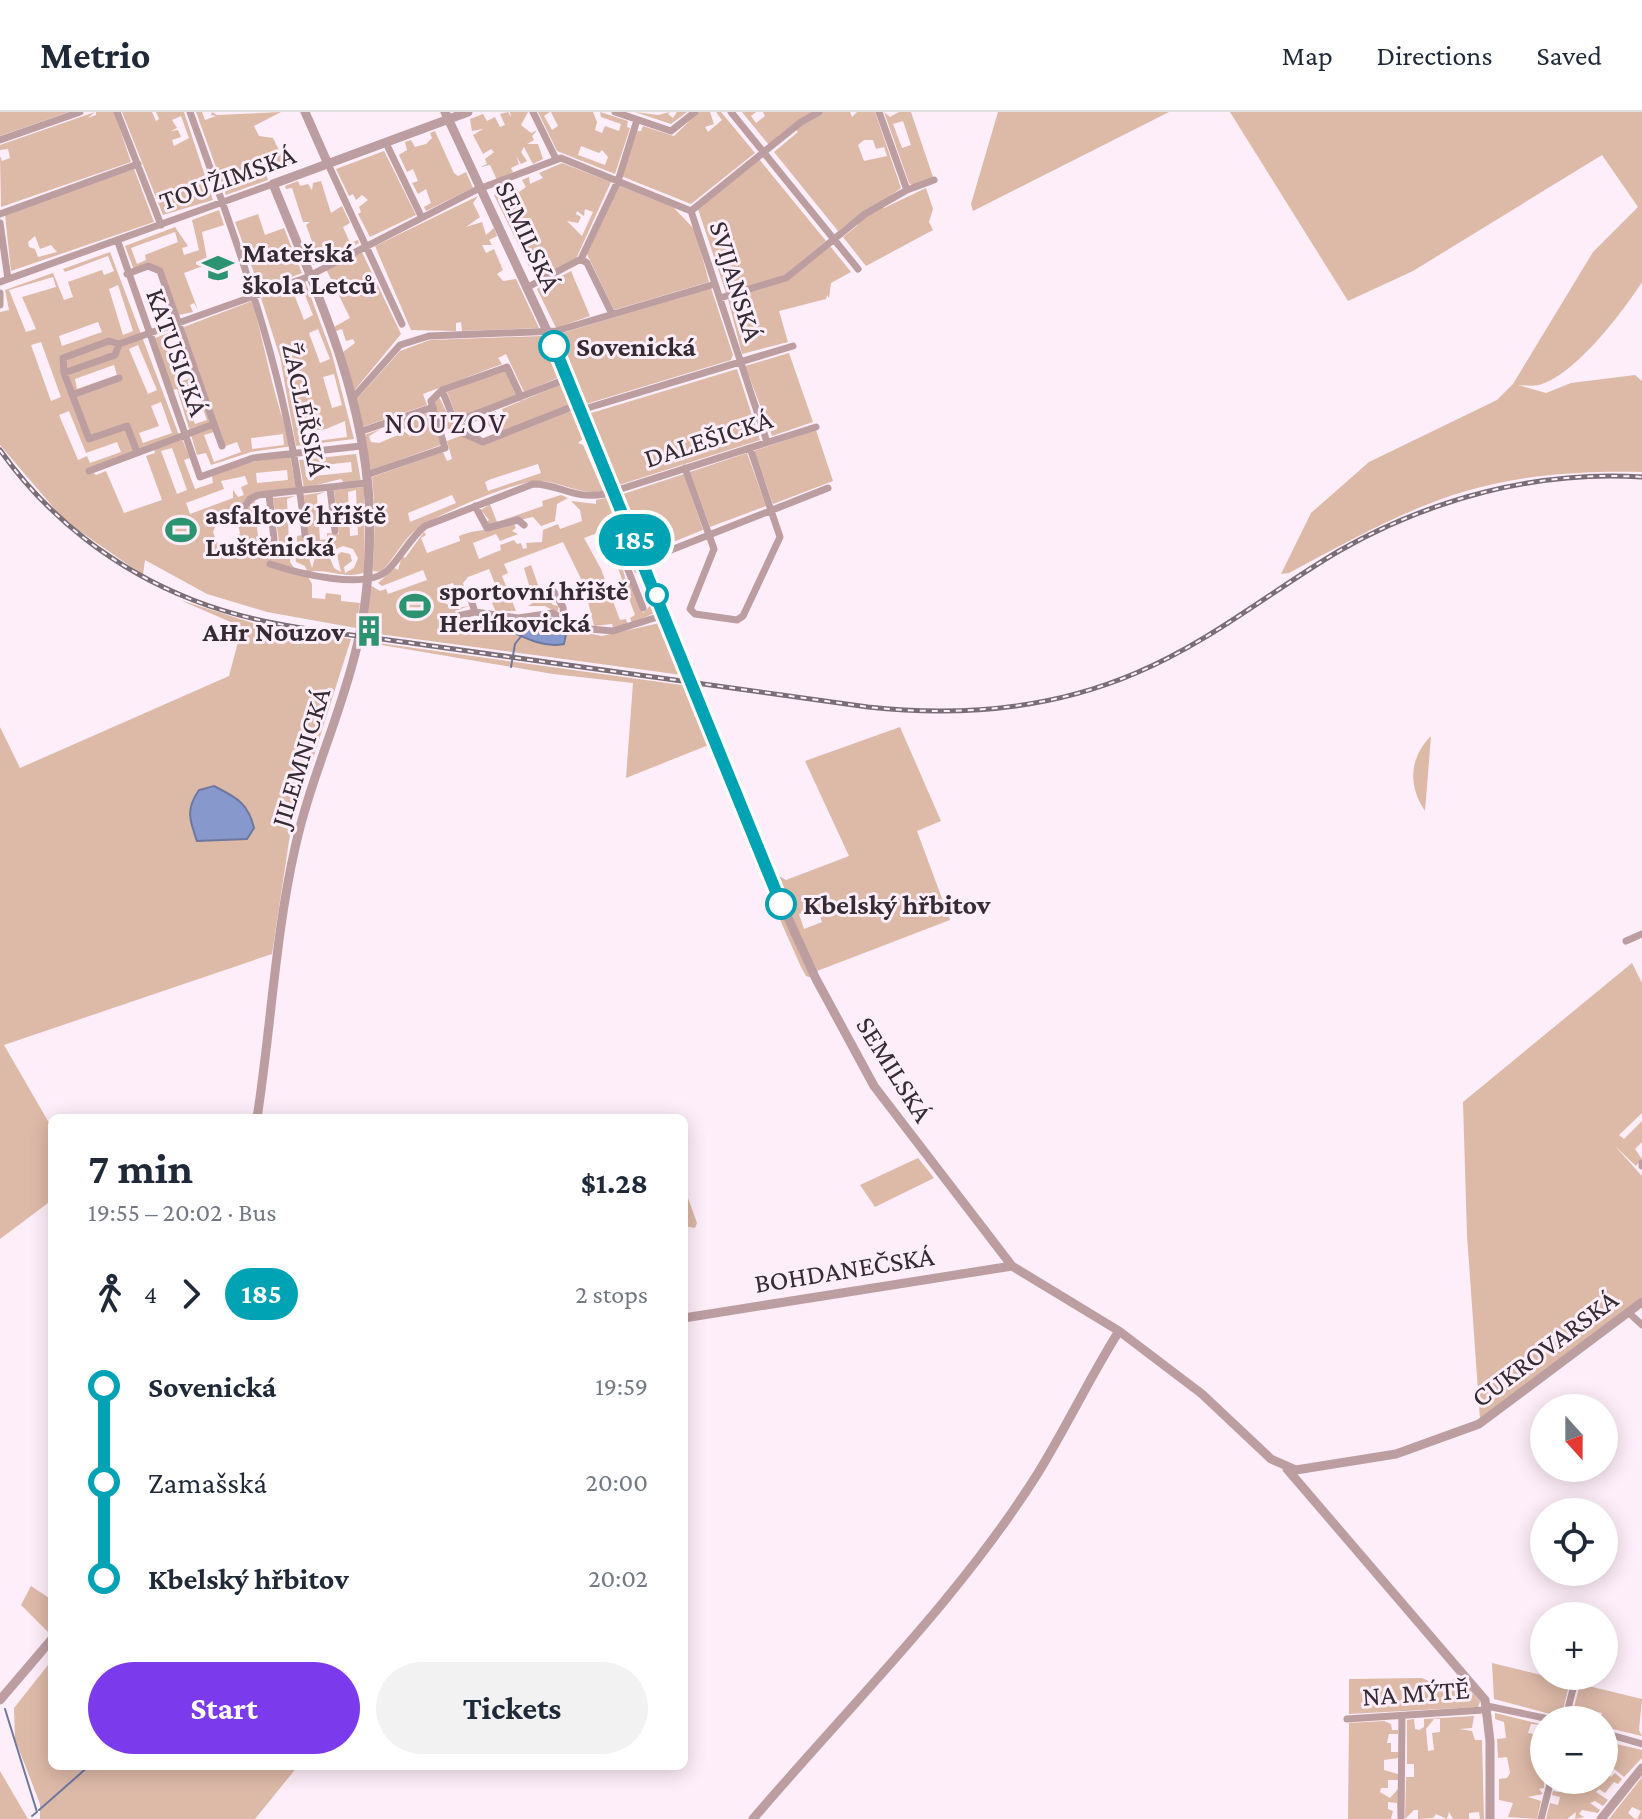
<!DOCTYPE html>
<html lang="en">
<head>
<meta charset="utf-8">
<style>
  body { margin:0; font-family:"Crimson Pro",serif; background:#f2f2f3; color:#1f2937; height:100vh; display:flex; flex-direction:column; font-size:30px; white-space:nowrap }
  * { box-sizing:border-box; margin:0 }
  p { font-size:26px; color:#747a83 }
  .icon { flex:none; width:44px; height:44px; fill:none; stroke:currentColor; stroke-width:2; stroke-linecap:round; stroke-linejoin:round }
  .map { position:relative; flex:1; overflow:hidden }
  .side { position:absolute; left:48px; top:1002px; width:640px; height:656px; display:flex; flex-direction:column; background:#fff; border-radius:12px; box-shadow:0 4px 20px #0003 }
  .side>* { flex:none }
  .badge { padding:0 16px; border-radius:26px; font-size:28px; line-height:52px }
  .needle { width:52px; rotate:159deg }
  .controls { position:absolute; left:1530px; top:1282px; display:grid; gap:16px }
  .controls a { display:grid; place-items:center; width:88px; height:88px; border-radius:50%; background:#fff; box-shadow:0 4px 20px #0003; font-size:40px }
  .map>.badge { position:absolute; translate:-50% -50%; box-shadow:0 0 0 4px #fff }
  .legs { display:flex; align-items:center; gap:12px; height:88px; padding:0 40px; font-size:26px }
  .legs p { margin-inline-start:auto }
  .summary { display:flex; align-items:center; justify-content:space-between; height:136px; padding:0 40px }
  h1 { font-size:44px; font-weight:700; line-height:60px }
  .primary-button { display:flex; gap:16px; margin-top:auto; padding:16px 40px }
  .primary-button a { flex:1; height:92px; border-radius:48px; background:#7c3aed; color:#fff; font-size:32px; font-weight:700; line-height:92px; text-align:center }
  .primary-button a+a { background:#f2f2f3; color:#1f2937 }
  ul { padding:0 40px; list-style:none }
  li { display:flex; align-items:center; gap:28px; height:96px; font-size:30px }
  li i { display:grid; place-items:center; width:12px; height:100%; margin:0 10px; background:currentColor }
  li i::after { content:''; width:20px; height:20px; margin:-10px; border:6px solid; border-radius:50%; background:#fff }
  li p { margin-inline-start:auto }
  li:first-child i { background:linear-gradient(#0000 50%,currentColor 0) }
  li:last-child i { background:linear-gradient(currentColor 50%,#0000 0) }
  header { display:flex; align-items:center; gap:48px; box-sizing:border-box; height:112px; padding:0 40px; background:#fff; border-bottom:2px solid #e0e1e3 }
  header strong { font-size:38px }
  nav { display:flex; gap:44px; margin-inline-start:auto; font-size:28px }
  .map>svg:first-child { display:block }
</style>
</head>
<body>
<header>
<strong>Metrio</strong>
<nav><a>Map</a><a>Directions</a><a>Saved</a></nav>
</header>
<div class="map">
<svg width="1642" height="1707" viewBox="0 0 1642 1707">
  <rect width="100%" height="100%" fill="#feeef9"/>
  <path fill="#ddb9a8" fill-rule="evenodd" d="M0 0H69L0 24Z
    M95 0 88 6 96 3V0H114L131 50 1 95 0 44 2 49 10 46 8 37 0 38V33Z
    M122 0H152L156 9 159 7 156 0H184L213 88 163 103ZM181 4 189 26 174 34 172 28 181 25 178 18 171 19 177 16 172 8Z
    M196 0H202L205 8 216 4 211 3 212 0 217 3 281 0 254 14 259 24 273 26 284 48 264 57 268 68 226 83ZM242 48 244 56 255 51 260 65 238 68 235 59 243 58Z
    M508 0 511 5 510 0H528L521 13 531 21 537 18 532 24 534 28 527 32H538L543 47 533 52 524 35 521 40 527 49 521 52 516 44 519 52 511 56 513 60 497 68 490 53 480 55 487 52 485 47 494 40 491 37 483 42 473 23 483 17 472 19 470 7 483 2 487 9 495 5 500 15 505 13 500 2Z
    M538 0H550L544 4 552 18 558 14 551 0H593L597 10 595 18 602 21 605 14 619 19 621 12 601 5 600 0 628 9 627 15 630 16 615 62 557 39ZM581 34 599 41 602 38 608 45 605 53 578 43Z
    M635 0 658 3 670 0 668 2 673 6 677 0H687L671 12Z
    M699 0H710L714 12 705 15 708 20 722 8 716 0H721L755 41 691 92 621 64 637 19H641L643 14 674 24Z
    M742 0H756L751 4 756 11 765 4 763 0H850L852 5 857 0H875L901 76 882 90 884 96 926 76 933 97 929 110 933 118 866 154 843 125 858 113 854 107 838 119 774 40 798 20 792 14 769 33ZM864 28H873L876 37 884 35 887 44 864 49 858 33Z
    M884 0 890 5 899 0H911L933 65 913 74 909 71ZM903 9 911 33 902 36 893 12Z
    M998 0H1169L973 99 971 92Z
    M1230 0H1642V170C1623 200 1576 261 1542 272 1535 275 1525 273 1518 273L1546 281 1571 271 1635 263 1642 269V360C1583 359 1524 362 1466 379 1404 397 1346 431 1289 461L1281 462 1311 401 1369 350 1497 288 1513 272 1593 140 1638 95 1602 43 1413 159 1348 189Z
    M435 19 454 61 458 64 466 60 473 76 426 99 424 95 431 91 426 77 418 82 412 71 418 69 413 57 407 60 399 43 407 38 405 30 411 28 415 35 426 32 432 26 430 21Z
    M384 39 416 103 370 125 358 102 361 100 359 95 368 88 362 83 356 88 353 82 349 84 336 57Z
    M759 47 826 129 783 164 726 181 698 97Z
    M562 51 611 70 575 149 536 168 494 83 513 72 519 80 526 75 522 68 529 65 530 72 543 66 539 61ZM585 97 593 100 582 124 567 109 578 111 581 105 576 102 577 99 584 104Z
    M134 57 154 110 11 159 5 103ZM35 124 40 137 51 133 57 140 38 145 35 137 29 135 28 130Z
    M298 69 300 74 308 72 312 78 313 71 321 69 331 101 342 94 350 111 343 115 350 131 358 128 359 131 313 153 305 135 313 132 306 113 310 110H303L292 76 286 77 285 74Z
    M618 73 673 95 695 118 709 170 614 198 587 142Z
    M478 84 473 91 480 105 466 115 482 110 486 123 494 116 497 124 489 128 492 133H482L486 141 494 137 503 158 497 162 503 169 516 167 539 216 462 219 461 210 456 211V219L411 218 375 134Z
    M219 98 224 113 202 120 208 152 184 161 198 198 194 191 190 193 193 200 179 203 163 158 150 152 134 158 125 134 175 115 188 134 182 136 184 143 199 138 192 108ZM175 120 178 130 145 143 146 148 137 152 131 136Z
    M258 102 265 123 284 116 302 161 260 177 235 110Z
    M830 134 851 160 831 171 829 186 827 183 826 187 779 199 788 230 742 242 728 187 787 169Z
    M110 140 179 323 89 357 96 363 106 359 124 401 162 388 146 344 155 341 154 337 182 327 190 346 184 348 195 377 213 371 212 364 246 351 290 344 296 375 293 378 254 383 259 435 267 434V429L279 430 273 386 295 384 287 387 289 431H297V424L308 422 304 383 325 380 317 383 320 428 327 427V421L339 422 334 378 364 375 365 460C346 469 323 454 306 461L312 472V486L325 487 326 481 341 483V489L360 491 356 516 267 500 207 482 145 448 143 463 65 409 0 333V200L9 198 5 178 53 161 64 188 73 185 68 170 102 158 104 163 114 159 108 144 65 160 63 157ZM53 165 56 175 22 185 36 217 26 220 9 178ZM118 173 133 219 123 223 109 177ZM98 210 102 220 62 234 59 224ZM41 230 61 285 51 289 31 233ZM138 233 157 278 148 282 129 237ZM114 253 117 263 77 277 75 267ZM161 290 172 321 143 331 139 321 159 314 151 294ZM69 299 86 341 117 330 121 340 90 351 87 344 78 348 59 303ZM172 336 187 378 177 382 161 339ZM287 358 288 368 257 371 256 361ZM245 364 248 372 241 375 244 383 238 385 233 378V386L190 402 186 391 224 377 221 369ZM356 378 358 423 350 424 348 380ZM227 407 233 408 232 415 238 413 240 421 235 432 226 434 217 430 213 420 217 411ZM301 432 311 435 316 442 312 456 307 439H299L295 443 296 450 305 454 307 459 295 457 290 450 291 439ZM343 434 353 437 358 446 354 456 345 461 344 455 352 449 350 442 341 440 337 443 341 460 334 456 330 446 334 438Z
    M362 140 401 222 354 279 343 240 355 231 353 227 346 229 342 217 336 219 334 215 350 206 326 157Z
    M571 159 590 204 556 216 537 177Z
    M305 169 332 242 354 327 296 334 280 245 261 186ZM301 173 313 203 304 208 292 177ZM318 217 330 247 320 251 309 221ZM334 262 342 293 332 296 323 265ZM345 309 347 325 301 331 300 320 326 317Z
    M711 176 733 243 731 248 586 292 559 222Z
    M252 189C266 237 273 288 293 334L251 340 211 353 206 341 197 343 177 277 172 278 155 226ZM175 220 190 266 180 270 165 224ZM196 278 207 308 195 312 184 282ZM214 320 220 336 237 330 241 340 214 350 204 323ZM283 322 284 333 252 337 251 326Z
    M541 224 560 265 524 280 506 242 498 246 502 252 423 282 427 293 362 315 356 288 400 239 430 228Z
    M789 241 813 310 772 324 745 254Z
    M737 257 760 328 619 373 588 302Z
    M505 258 517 283 457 306 447 280Z
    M564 271 572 291 484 328 462 319 459 313 496 299 498 306 504 304 502 297ZM479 308 482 315 488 313 496 321 483 327 475 318 469 320 467 313Z
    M439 285 452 311 451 318 442 314 434 291Z
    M574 295 586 324 578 331 583 333 603 379C578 384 560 368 537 369 513 370 429 405 412 421 400 433 393 448 381 460L373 459 375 401 372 365 443 340 447 349 452 347 447 329 463 323 483 332ZM538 352 541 361 488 379 485 370 491 367ZM452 383 456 391 410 410 408 401Z
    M429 300 441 333 371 358 364 323 381 317 369 324 371 330 379 331 405 320 411 325 408 315 404 317 402 312 389 314Z
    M816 318 833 369 773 392 754 339Z
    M747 341 766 394 710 415 690 360Z
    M356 342 361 369 344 371 341 367 304 376 299 348ZM351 350 352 360 306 365 305 355Z
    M684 362 703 418 648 440 623 382Z
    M561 383 568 386 557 392 555 409 541 414 533 405 491 414 485 411 489 408 481 398 490 392 497 410 543 394 542 389Z
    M610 385 638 443 636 448 627 445 631 443 622 425 619 426 620 445 612 448 600 420 584 426 601 457 620 508 626 507 628 513 613 517 612 512 594 514 584 473 563 430 504 452 508 461 502 464 516 499H500L497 502 492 491 501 487 489 457 468 465 463 471 468 486 454 489 458 484 453 471 437 476 442 490 456 496 469 494 455 499 461 513 474 509 501 513 502 510 552 506 576 519 602 524 664 510 682 563 371 521 373 515 363 513 370 473 380 479 386 477 388 482 427 468 423 458 382 474 378 471 395 456 398 458 402 444 405 446 424 420 426 423 421 426 427 441 460 429 459 424C479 416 495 419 514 412L516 416 512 419 518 422 500 429 496 422 473 431 479 447 501 438 500 433 514 428 517 432 521 431 523 437 527 436 526 431 542 430 543 418 558 412 560 417 582 409 580 398 571 389 596 392V388Z
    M621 450 626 469 630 467 643 501 651 493 639 462 634 460 635 455H640L650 487 659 499 632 511 630 506 635 503 616 451Z
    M531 453 542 484 546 483 553 493 559 494 557 501 545 494H528L534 490 524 456Z
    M180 488 256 512 351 527 291 716 272 842 4 933 52 1016V1088L0 1127V615L20 656 229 564 242 515Z
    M364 529 689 574 696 596 694 604 701 606 711 632 626 666 633 571 553 562 376 532 365 535Z
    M693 572 700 573 777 763 786 768 849 744 805 649 900 615 941 709 917 719 950 808 817 859 762 743ZM817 795 822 810 804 817 799 802Z
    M1431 624 1425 699C1408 674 1409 646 1431 624Z
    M773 774 816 867 806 864 801 855 766 776Z
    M1632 851 1642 871V1001L1619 1023 1624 1027 1642 1009V1030L1635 1037 1642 1047 1636 1054 1615 1034 1642 1064V1185L1480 1307 1467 1123 1463 990Z
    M918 1046 934 1066 875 1095 860 1073Z
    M684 1075 697 1111 695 1116 684 1114Z
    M31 1474 52 1488 50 1522 21 1493Z
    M52 1548V1654H298L255 1707H40V1692L15 1627 14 1596Z
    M1492 1551 1570 1570 1561 1605 1494 1587Z
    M1459 1563 1480 1590 1478 1595 1349 1602V1567L1422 1566 1443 1576Z
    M1580 1572 1642 1587 1639 1618 1642 1624 1604 1615V1608H1599L1602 1601 1594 1599 1591 1606 1597 1608 1571 1607Z
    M1495 1601 1544 1613 1531 1612 1528 1621 1544 1624V1645L1539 1655 1544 1657V1676L1539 1677 1543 1682 1528 1685 1541 1689 1537 1707 1508 1705 1513 1691 1499 1688V1667L1507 1666 1510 1661 1507 1645 1498 1646 1497 1627 1506 1626 1504 1610 1495 1607Z
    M1474 1604 1472 1616 1459 1617 1472 1619 1475 1628H1482L1484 1707H1480L1479 1700 1469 1701V1707H1453L1449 1700 1447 1707 1436 1702 1433 1706 1418 1707V1698H1414L1405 1707 1406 1665H1414V1652H1407V1608L1414 1607 1415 1617 1419 1618 1424 1615V1607ZM1434 1607H1440V1620L1432 1621 1434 1638 1428 1639 1426 1617Z
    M1384 1609 1391 1612 1392 1618H1398V1622H1389L1387 1631H1391V1640H1398V1646L1384 1648V1658L1398 1662V1668H1388V1676H1381L1380 1680 1390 1686 1398 1677V1707L1397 1691 1388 1690V1697L1393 1699 1391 1707H1348L1349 1611Z
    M1604 1629 1642 1638V1646L1624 1665 1613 1656 1608 1662 1611 1665 1615 1661 1622 1667 1618 1672 1614 1670 1605 1681 1599 1677 1596 1680 1608 1688 1603 1694 1595 1689 1590 1691 1600 1698 1598 1701 1582 1698 1579 1702 1584 1705 1575 1707 1576 1700 1567 1707H1546L1550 1691 1558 1693 1560 1685 1552 1683 1553 1679 1560 1680 1563 1671 1555 1668H1570L1569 1671 1580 1677 1586 1668H1604Z
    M0 1659 28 1707H0Z
    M1642 1665V1707H1637L1641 1699 1632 1695 1628 1701 1635 1707H1609Z"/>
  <path fill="#8799cc" stroke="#6e789e" stroke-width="2" d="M546 507 555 508 567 517 564 532C545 536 527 527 510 519L512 512Z
    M214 674C235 685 248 690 254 716L247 727 197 729C190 709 185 698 199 678Z"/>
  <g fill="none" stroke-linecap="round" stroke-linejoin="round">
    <path stroke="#6e789e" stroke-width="2" d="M511 555 515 532 522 523
      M5 1597 37 1700 32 1704
      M39 1698 89 1654"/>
    <path stroke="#bc9ea1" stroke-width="7" d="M117 0 161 113
      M190 0C240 139 291 275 305 423
      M533 0 556 47
      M615 0 671 19 695 0
      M731 0 858 157
      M879 0 907 78
      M0 28 80 0
      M386 31 421 104
      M328 52 402 212
      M691 99 801 10 819 0
      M0 102 138 52
      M0 111 8 167
      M118 130 200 365 253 346 361 334
      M581 147 587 151 612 202
      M0 170 273 72
      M528 175 581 147 618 69 637 8
      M0 181V193
      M720 186 786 166 865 102 907 78 934 68
      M64 261 115 243 119 232
      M442 278 456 313
      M72 283 119 266
      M352 287 400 233 429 224 556 219 715 172
      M581 298 793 234
      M455 310 569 266
      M214 312 222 334
      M458 319 483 330 579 292
      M359 320 433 295
      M137 340 127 314 89 327 64 261 63 246 109 229 119 232 305 166 476 78 561 46 691 99 767 330
      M685 356 714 437 690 497 695 502 737 508 743 504 780 425 750 336
      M89 359 214 312 160 159 148 154 127 162
      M366 363 445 336 431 289 442 278 507 255 521 285
      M330 376 335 419
      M269 382 274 427
      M475 394 487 416 518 408 524 413
      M233 411 250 387 258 383 367 371
      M614 422 643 496
      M270 452C297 461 366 479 388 458 402 444 409 427 425 414L533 372C561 372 572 388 605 382L816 315
      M628 455 828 376
      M554 480 563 495 564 508
      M470 485 475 500 518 506 553 501 578 516 613 519 664 503
      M458 504 475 500
      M1626 829 1642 822
      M1642 1051V1054
      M1628 1200 1642 1213
      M1347 1607 1483 1598 1487 1594 1554 1608
      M1565 1608 1574 1573
      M1604 1621 1642 1632
      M1401 1707 1402 1604
      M1541 1707 1551 1668"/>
    <path stroke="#bc9ea1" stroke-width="9" d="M305 0 328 52
      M445 0 569 266 754 731 816 867 874 974 1012 1154 1119 1219 1202 1282 1271 1347 1296 1358 1396 1342 1479 1312 1642 1190
      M257 1006C271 917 275 824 295 736 310 667 341 603 357 534 368 488 371 437 369 389 363 278 314 173 273 72L468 0
      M684 1206 1012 1154
      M1287 1357 1485 1588 1490 1629V1707
      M0 1588 52 1527
      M753 1707C849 1594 959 1487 1038 1361 1067 1314 1090 1265 1119 1219
      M1601 1707 1642 1656"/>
    <defs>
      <path id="rail" d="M0 338C48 406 116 458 193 488 266 517 347 521 425 533 572 554 720 574 868 595 959 605 1052 597 1136 561 1210 530 1271 479 1339 439 1430 387 1537 358 1642 365"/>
    </defs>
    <use href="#rail" stroke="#796d76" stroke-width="5"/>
    <use href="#rail" stroke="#feeef9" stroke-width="2" stroke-dasharray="6" stroke-linecap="butt"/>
  </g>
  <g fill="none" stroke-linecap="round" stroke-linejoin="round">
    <defs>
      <path id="line-1" d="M554 234 781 792"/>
    </defs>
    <use href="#line-1" stroke="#fff" stroke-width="18"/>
    <use href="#line-1" stroke="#00a3b4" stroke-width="12"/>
  </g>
  <defs>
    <symbol id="school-bare" viewBox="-9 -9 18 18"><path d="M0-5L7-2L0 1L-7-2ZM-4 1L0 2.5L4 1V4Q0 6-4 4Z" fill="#2c9370" stroke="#feeef9" stroke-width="2.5" paint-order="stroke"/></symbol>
    <symbol id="stadium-bare" viewBox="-9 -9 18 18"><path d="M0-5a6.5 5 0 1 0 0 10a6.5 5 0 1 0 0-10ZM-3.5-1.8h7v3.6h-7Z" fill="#2c9370" stroke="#feeef9" stroke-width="2.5" paint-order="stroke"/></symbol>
    <symbol id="building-bare" viewBox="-9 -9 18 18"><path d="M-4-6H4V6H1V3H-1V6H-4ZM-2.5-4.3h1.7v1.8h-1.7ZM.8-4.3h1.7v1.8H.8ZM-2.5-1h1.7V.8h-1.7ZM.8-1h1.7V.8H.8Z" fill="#2c9370" stroke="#feeef9" stroke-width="2.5" paint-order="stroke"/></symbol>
  </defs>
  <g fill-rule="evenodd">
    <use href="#school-bare" x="196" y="134" width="44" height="44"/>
    <use href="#stadium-bare" x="159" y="396" width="44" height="44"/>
    <use href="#stadium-bare" x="393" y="472" width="44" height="44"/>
    <use href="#building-bare" x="347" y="497" width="44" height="44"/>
  </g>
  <g fill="#fff" stroke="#00a3b4" stroke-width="4">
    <circle cx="554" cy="234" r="14"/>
    <circle cx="657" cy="483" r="10"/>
    <circle cx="781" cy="792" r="14"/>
  </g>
  <g text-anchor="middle" stroke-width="6" stroke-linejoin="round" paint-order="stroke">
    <g font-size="28" fill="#352b32" stroke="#feeef9">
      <text transform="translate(227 65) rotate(-20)" y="10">TOUŽIMSKÁ</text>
      <text transform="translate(529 124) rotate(65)" y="10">SEMILSKÁ</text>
      <text transform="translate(737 169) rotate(73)" y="10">SVIJANSKÁ</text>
      <text transform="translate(178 240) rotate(70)" y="10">KATUSICKÁ</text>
      <text transform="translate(306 297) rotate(78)" y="10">ŽACLÉŘSKÁ</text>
      <text transform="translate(708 326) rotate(-18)" y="10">DALEŠICKÁ</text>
      <text transform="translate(300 645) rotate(-73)" y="10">JILEMNICKÁ</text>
      <text transform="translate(895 957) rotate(58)" y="10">SEMILSKÁ</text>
      <text transform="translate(844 1157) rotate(-9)" y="10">BOHDANEČSKÁ</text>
      <text transform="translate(1544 1236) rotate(-37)" y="10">CUKROVARSKÁ</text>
      <text transform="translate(1416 1580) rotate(-4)" y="10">NA MÝTĚ</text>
    </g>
    <g font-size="28" font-weight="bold" fill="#352b32" stroke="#feeef9" text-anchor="start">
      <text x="242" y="150">Mateřská<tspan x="242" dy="32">škola Letců</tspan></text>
      <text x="205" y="412">asfaltové hřiště<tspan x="205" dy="32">Luštěnická</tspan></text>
      <text x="439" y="488">sportovní hřiště<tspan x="439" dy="32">Herlíkovická</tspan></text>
      <text x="345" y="529" text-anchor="end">AHr Nouzov</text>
    </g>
    <g font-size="28" font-weight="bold" fill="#352b32" stroke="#feeef9" text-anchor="start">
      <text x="576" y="244">Sovenická</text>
      <text x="803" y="802">Kbelský hřbitov</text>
    </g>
    <g font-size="30" letter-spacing="2" fill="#392533" stroke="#feeef9">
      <text x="446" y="321">NOUZOV</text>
    </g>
  </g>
</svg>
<div class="controls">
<a><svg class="needle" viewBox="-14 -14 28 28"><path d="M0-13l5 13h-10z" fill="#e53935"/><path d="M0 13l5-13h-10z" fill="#747a83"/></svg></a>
<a><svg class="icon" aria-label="locate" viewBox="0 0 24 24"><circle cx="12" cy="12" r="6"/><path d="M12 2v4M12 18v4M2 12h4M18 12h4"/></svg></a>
<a>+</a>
<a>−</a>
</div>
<b class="badge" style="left:635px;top:428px;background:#00a3b4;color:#fff">185</b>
<section class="side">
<div class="summary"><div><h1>7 min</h1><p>19:55 – 20:02 · Bus</p></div><b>$1.28</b></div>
<div class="legs"><svg class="icon" aria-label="walk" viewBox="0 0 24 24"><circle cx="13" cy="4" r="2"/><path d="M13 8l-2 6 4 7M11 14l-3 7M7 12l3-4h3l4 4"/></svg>4<svg class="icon" aria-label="forward" viewBox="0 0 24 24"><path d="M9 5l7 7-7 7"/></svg><b class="badge" style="background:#00a3b4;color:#fff">185</b><p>2 stops</p></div>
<ul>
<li><i style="color:#00a3b4"></i><b>Sovenická</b><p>19:59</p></li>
<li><i style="color:#00a3b4"></i><span>Zamašská</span><p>20:00</p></li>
<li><i style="color:#00a3b4"></i><b>Kbelský hřbitov</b><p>20:02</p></li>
</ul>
<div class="primary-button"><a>Start</a><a>Tickets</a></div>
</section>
</div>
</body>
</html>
